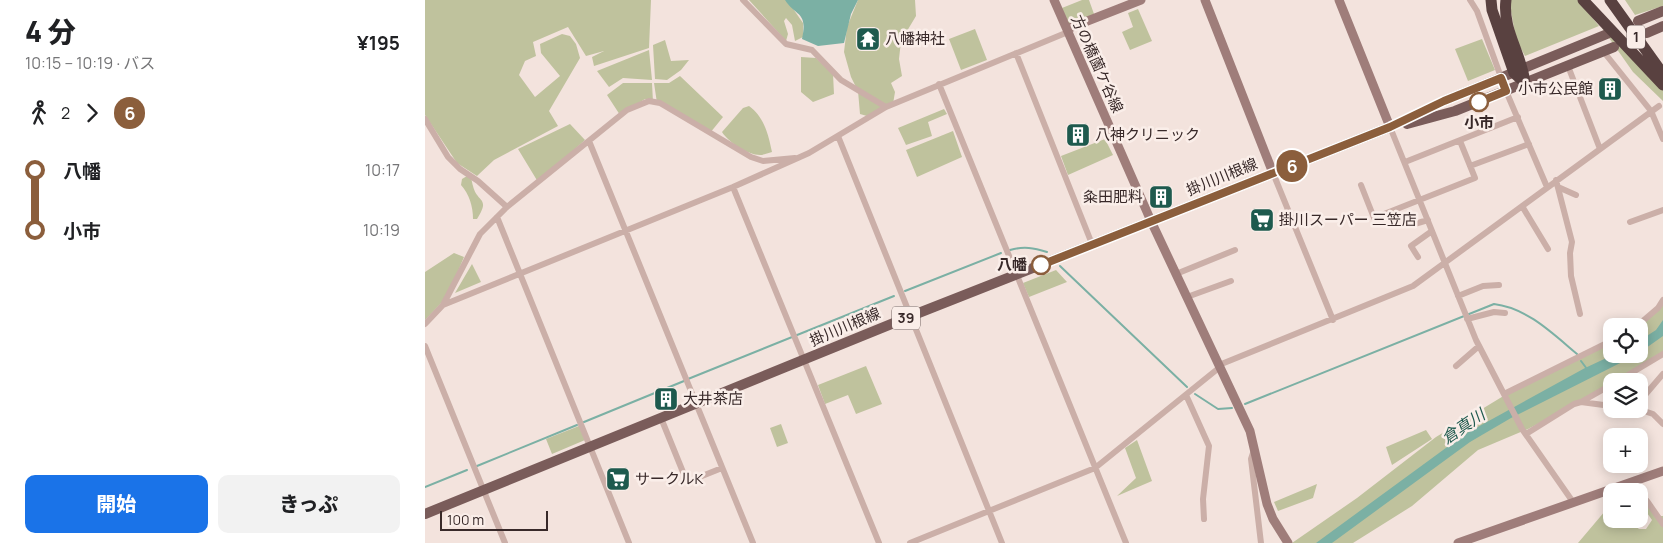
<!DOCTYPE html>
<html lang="ja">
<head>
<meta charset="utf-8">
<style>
  body { margin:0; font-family:Manrope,"Noto Sans JP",sans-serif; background:#f2f2f2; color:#202124; height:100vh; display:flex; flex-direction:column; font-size:19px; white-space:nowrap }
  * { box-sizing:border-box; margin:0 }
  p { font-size:16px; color:#757577 }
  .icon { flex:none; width:28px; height:28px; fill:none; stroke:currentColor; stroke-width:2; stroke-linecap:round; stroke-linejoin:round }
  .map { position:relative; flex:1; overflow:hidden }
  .panel { display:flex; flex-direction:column; background:#fff; width:425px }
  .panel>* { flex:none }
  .badge { padding:0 10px; border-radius:16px; font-size:18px; line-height:32px }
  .tools { position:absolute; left:1178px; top:318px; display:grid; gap:10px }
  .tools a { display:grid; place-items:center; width:45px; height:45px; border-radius:10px; background:#fff; box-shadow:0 2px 12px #0003; font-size:25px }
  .scale { position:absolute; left:15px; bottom:12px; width:108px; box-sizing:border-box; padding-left:5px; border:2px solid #382929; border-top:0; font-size:14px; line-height:18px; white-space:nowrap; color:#382929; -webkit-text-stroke:4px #faeee9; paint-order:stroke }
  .map>.badge { position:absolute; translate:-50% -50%; box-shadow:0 0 0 2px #fff }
  .legs { display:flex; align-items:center; gap:8px; height:55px; padding:0 25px; font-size:16px }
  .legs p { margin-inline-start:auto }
  .overview { display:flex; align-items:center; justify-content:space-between; height:85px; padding:0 25px }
  h1 { font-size:28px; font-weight:800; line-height:38px }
  .action { display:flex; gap:10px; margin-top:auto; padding:10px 25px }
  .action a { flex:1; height:58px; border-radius:10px; background:#1a73e8; color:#fff; font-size:20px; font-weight:800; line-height:58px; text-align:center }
  .action a+a { background:#f2f2f2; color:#202124 }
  ul { padding:0 25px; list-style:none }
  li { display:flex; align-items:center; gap:18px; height:60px; font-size:19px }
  li i { display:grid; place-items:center; width:8px; height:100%; margin:0 6px; background:currentColor }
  li i::after { content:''; width:12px; height:12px; margin:-6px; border:4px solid; border-radius:50%; background:#fff }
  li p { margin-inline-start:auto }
  li:first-child i { background:linear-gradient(#0000 50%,currentColor 0) }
  li:last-child i { background:linear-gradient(currentColor 50%,#0000 0) }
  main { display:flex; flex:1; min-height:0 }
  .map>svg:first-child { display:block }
</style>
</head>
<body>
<main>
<section class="panel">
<div class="overview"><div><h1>4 分</h1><p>10:15 – 10:19 · バス</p></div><b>¥195</b></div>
<div class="legs"><svg class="icon" aria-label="walk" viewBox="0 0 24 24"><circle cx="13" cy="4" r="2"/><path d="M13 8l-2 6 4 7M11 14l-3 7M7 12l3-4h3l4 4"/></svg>2<svg class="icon" aria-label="forward" viewBox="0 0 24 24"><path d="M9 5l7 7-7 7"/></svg><b class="badge" style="background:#8b5e3c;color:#fff">6</b></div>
<ul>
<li><i style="color:#8b5e3c"></i><b>八幡</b><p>10:17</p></li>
<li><i style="color:#8b5e3c"></i><b>小市</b><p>10:19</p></li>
</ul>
<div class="action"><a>開始</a><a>きっぷ</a></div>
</section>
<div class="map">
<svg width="1238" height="543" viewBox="0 0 1238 543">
  <rect width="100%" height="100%" fill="#f3e3dd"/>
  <path fill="#bfc29d" d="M0 0H226L224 48 169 66 167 57 179 51 161 56 143 27 108 42 111 56 100 61 94 75 110 97 135 76 116 53 115 44 137 34 145 36 151 44 155 58 124 111 133 126 69 160 52 176 32 163 0 115Z
    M324 0H362L378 23V37L370 41 367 25 361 18 359 21 363 34 361 41Z
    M433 0H490L491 16 476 41 474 59 477 76 466 83 470 92 468 104 442 116 435 114 433 91 426 77 419 52 422 27Z
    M657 0H664L669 14 646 24 643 23 637 8Z
    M1084 0H1153L1174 26 1100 56 1091 39Z
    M1200 0H1238V6L1210 15Z
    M713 9 727 41 705 50 697 32 708 27 703 13Z
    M1180 26 1238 90V101L1208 72 1177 28Z
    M550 29 562 60 536 70 524 39Z
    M1057 39 1070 70 1043 81 1030 49Z
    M240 40 246 61 264 60 256 70 242 80 230 79 228 45Z
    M224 50 227 80 198 78 184 87 172 71Z
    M376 57 391 58 408 74 409 94 388 102 376 92Z
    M255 76 298 117 285 133 232 103 229 83H244Z
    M198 83H227L228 102 220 99 195 115 182 95Z
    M324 106C339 117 343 133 347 152 343 153 339 155 335 155 323 155 303 142 297 132L318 108Z
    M519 109 522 114 503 122 507 136 481 145 473 128Z
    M145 124 160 140 113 182 93 149Z
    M528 131 537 157 492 177 481 150Z
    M680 139 688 155 643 175 636 156Z
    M42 176 46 178C47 181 47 183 48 186 52 203 66 197 52 219H48C48 206 44 194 36 185L37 179Z
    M29 253 39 257 22 297 0 320V272Z
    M47 264 56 282 30 293Z
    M631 270 642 282 604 297 598 283Z
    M1238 300V353L1193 381H1186V385L1103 429 1053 450 987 506 928 543H867L932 498 1011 437 1085 392 1186 341V354H1214V326Z
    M441 366 457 404 431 414 423 395 400 404 393 385Z
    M356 424 363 443 352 447 345 428Z
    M154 426 160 440 127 454 121 439Z
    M1001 430 1007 439 967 465 961 447Z
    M712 440 727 481 692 496 711 478 700 448Z
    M892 484 888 498 853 511 849 502Z
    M1222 501 1235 516H1238V543H1153L1186 504V519H1203L1214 529H1221L1227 520 1220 510Z"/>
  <path fill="#7bb0a4" d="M360 0H433L426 14 419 43 393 46 377 39C383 11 371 17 360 0Z
    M1238 320V336L1214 353V341L1231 330Z
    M1190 354H1213L1086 418 1045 442 907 543H891L1040 434 1160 368Z"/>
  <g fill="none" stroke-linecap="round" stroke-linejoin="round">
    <path stroke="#7bb0a4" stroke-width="2" d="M585 250C599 246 609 248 622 252
      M635 266 762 387
      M480 291 576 253
      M1156 361 1162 369
      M263 379 469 296
      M770 394 793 409 807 408
      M820 404 1069 304C1102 308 1127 333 1152 354
      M159 422 259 381
      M52 466 152 425
      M0 487 42 470"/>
    <path stroke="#cbafa8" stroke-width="6" d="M318 0 361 44 387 50 416 80 461 107
      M1045 0 1052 11 1081 91 1122 187
      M1178 51 1226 111 1238 139
      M591 53 667 244
      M1143 66 1175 149
      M514 84 701 543
      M0 119 23 157 35 169 53 181 82 207
      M965 127 1051 340 1097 429 1148 502
      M413 136 577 543
      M164 141 328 543
      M980 162 1093 117
      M1045 166 1104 144
      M848 173 908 320
      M1131 180 1147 242 1145 253 1146 276 1155 314
      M936 185 949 218 1050 178 1035 141
      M308 187 454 543
      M1133 187 1151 195
      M1097 206 1123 249
      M72 217 204 543
      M1205 222 1238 210
      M986 225 1003 220
      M993 257 986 246 1007 231
      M751 274 810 250
      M1033 296 1058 286 1074 285
      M762 297 806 281
      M18 305 308 187 384 153 461 107 643 32
      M1042 319 1069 312 1080 313
      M0 324 18 305 55 234 82 207 202 110 224 101 235 103 326 157 338 161 370 158
      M1212 326 1233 308 1238 300
      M0 346 80 543
      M794 365 988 286 1234 106
      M1031 366 1054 346
      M1193 381 1238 354
      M1079 394 1186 341
      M761 395 784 446 778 499 779 519
      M1156 402 1186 385
      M1214 402 1238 374
      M1213 409 1228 414 1238 424
      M236 418 262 482 297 468
      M1101 434 1149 404 1156 402 1186 406
      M829 450 826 459 836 543
      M1222 501 1238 524
      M485 543 670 468 795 367"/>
    <path stroke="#9f7d7a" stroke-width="9" d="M629 0 726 221 825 431 842 504 848 519 863 543
      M780 0 848 173
      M914 0 965 127
      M642 29 716 0
      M1033 543 1238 471"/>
    <path stroke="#7a5c5a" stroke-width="10" d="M1213 21 1238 11
      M1222 33 1238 26
      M982 124 1030 111 1189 47
      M0 514 486 316 965 127 1019 101 1182 34"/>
    <path stroke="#594140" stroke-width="11" d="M1066 0 1067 10 1089 73 1100 83
      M1081 0C1077 30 1097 54 1100 83
      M1158 0 1238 85
      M1185 0 1238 74"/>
  </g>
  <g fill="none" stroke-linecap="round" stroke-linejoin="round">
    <defs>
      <path id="line-1" d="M616 265 965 127 1019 101 1076 78 1081 91 1054 102"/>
    </defs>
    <use href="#line-1" stroke="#fff" stroke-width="11"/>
    <use href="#line-1" stroke="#8b5e3c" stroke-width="8"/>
  </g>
  <defs>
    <symbol id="temple-square" viewBox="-11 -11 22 22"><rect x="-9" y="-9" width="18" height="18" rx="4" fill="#1e5a4e" stroke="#faeee9"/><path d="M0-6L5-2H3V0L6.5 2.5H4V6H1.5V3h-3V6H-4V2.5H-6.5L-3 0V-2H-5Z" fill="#fff"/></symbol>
    <symbol id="building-square" viewBox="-11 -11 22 22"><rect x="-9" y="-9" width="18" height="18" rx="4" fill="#1e5a4e" stroke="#faeee9"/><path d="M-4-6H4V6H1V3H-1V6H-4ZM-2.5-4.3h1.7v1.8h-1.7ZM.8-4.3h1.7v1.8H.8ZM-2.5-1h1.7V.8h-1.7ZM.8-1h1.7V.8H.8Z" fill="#fff"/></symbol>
    <symbol id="supermarket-square" viewBox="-11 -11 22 22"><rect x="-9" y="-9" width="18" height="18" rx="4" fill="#1e5a4e" stroke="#faeee9"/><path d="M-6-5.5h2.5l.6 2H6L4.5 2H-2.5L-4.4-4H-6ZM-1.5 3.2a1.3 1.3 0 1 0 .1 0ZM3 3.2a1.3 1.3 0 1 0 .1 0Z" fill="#fff"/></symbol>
  </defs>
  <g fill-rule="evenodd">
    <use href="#temple-square" x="429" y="25" width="28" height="28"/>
    <use href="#building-square" x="1171" y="75" width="28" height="28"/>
    <use href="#building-square" x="639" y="121" width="28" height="28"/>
    <use href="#building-square" x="722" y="183" width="28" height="28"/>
    <use href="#supermarket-square" x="823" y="206" width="28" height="28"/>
    <use href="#building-square" x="227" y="385" width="28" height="28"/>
    <use href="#supermarket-square" x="179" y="465" width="28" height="28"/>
  </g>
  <g fill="#fff" stroke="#8b5e3c" stroke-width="2.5">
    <circle cx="1054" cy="102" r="9"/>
    <circle cx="616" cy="265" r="9"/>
  </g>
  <g text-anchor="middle" stroke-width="5" stroke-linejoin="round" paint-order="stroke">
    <g fill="#faeee9" stroke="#726463" stroke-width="1">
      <rect x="1202" y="25.5" width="18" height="23" rx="4"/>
      <rect x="467" y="306.5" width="28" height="23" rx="4"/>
    </g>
    <g font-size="14" font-weight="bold" fill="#382929">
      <text x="1211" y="42">1</text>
      <text x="481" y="323">39</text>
    </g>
    <g font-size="15" fill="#382929" stroke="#faeee9" text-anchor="start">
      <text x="460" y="44">八幡神社</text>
      <text x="1168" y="94" text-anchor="end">小市公民館</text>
      <text x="670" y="140">八神クリニック</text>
      <text x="718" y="202" text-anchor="end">粂田肥料</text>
      <text x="854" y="225">掛川スーパー 三笠店</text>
      <text x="258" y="404">大井茶店</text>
      <text x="210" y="484">サークルK</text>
    </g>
    <g font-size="15" fill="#382929" stroke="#faeee9">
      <text transform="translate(672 64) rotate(66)" y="5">方の橋薗ケ谷線</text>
      <text transform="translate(797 177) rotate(-22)" y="5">掛川川根線</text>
      <text transform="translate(420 327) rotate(-23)" y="5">掛川川根線</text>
    </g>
    <g font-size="15" font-weight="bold" fill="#382929" stroke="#faeee9">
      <text x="1054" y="128">小市</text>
      <text x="602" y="270" text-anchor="end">八幡</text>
    </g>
    <g font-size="16" font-style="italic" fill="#1e5a4e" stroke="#faeee9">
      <text transform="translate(1038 426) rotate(-34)" y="6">倉真川</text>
    </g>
  </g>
</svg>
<div class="tools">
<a><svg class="icon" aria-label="locate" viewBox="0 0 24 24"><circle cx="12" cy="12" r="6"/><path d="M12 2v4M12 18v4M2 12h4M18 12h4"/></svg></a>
<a><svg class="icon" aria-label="layers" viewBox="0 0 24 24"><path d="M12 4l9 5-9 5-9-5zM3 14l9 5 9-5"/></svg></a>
<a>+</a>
<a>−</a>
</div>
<div class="scale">100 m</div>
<b class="badge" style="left:867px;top:166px;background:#8b5e3c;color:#fff">6</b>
</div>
</main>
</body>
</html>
